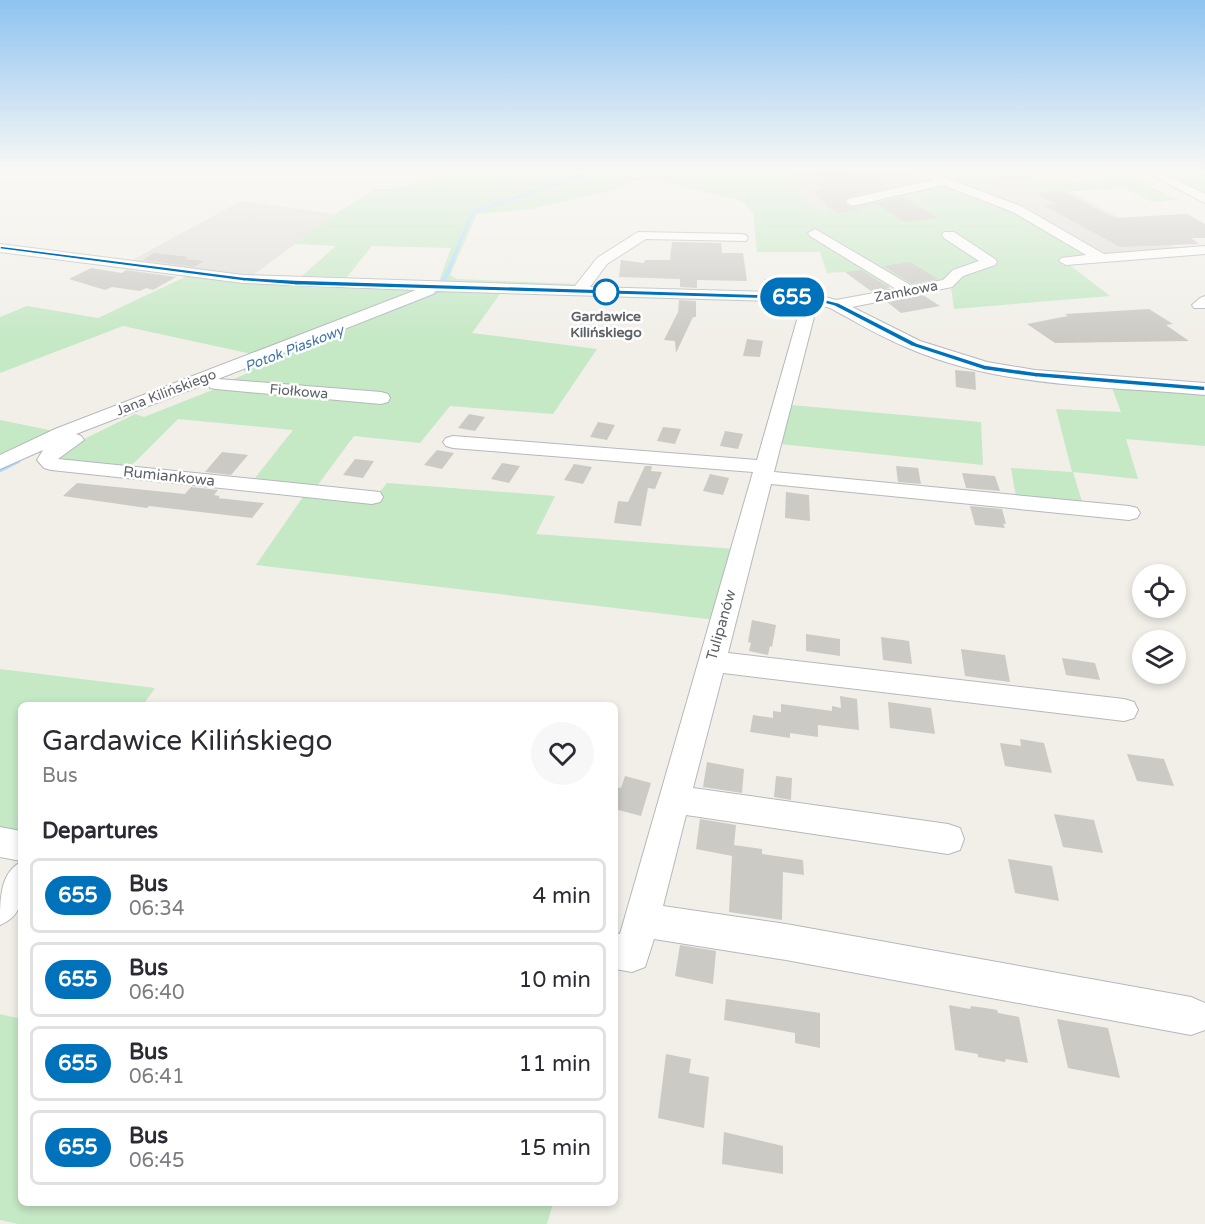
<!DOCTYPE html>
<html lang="en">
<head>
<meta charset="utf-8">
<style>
  body { margin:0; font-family:"Varela Round",sans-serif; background:#f7f7f7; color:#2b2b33; height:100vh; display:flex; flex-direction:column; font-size:22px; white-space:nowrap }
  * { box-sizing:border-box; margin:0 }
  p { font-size:20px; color:#7c7c81 }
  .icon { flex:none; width:33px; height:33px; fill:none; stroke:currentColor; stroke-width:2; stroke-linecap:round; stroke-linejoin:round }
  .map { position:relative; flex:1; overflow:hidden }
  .side { position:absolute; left:18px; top:702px; width:600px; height:504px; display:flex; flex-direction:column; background:#fff; border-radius:9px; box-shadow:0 3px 9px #0003 }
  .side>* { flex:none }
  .badge { padding:0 12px; border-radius:20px; font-size:21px; line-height:39px }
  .buttons { position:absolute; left:1132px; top:564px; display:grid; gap:12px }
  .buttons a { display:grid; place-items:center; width:54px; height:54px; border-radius:50%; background:#fff; box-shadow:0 3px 9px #0003; font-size:30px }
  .map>.badge { position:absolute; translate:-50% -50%; box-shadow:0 0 0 3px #fff }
  h2 { padding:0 24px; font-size:22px; line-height:54px }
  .round { display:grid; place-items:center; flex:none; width:63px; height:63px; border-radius:32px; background:#f7f7f7 }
  .summary { display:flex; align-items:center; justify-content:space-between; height:102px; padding:0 24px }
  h1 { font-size:28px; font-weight:600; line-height:45px }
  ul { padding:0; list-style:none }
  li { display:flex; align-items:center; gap:18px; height:75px; margin:0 12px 9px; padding:0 12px; border:3px solid #e1e1e2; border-radius:9px }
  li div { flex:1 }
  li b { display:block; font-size:22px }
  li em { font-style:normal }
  li .badge { min-width:66px; font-weight:700; text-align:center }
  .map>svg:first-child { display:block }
</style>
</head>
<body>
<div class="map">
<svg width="1205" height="1224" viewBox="0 0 1205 1224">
  <rect width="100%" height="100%" fill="#f1efe8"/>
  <path fill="#e0deda" d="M789 169H904L941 183 825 211 815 206 809 207Z
    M1025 181 1047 192 1069 191 1178 249 1100 256 962 186Z
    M241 201 335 214 252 276 125 264Z"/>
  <path fill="#c5e8c5" d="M475 169H789L809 207 815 206 825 211 941 183 1013 211 1099 260 1067 263 1110 296 954 309 951 287 925 291 909 283 886 287 891 292 875 294 845 272 827 273 820 252H757L753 213 742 201 654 180 634 181 610 191 531 209 477 214 450 275 457 279 577 284 569 287 438 284 451 248 372 246 347 277 302 276 336 246 294 244 335 214 375 189 396 188Z
    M916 169H934L942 174H1027L1044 183 1108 180 1100 173H1122L1178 200 1152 202 1124 188 1047 192 1025 181 962 186Z
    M1152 169H1205V197Z
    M187 276 275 284 419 290 252 354 123 326 0 373V317L27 306 98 318Z
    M451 290 502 291 472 333 597 349 553 414 450 406 420 443 354 436 317 486 379 493 387 483 555 496 536 534 735 549 716 620 256 565 305 494 315 487 255 478 293 430 178 419 131 466 60 460 57 456 70 446 135 414 144 417 233 382 234 379 248 373 238 367 435 293Z
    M1111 385 1205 392V446L1126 439 1138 479 1073 472 1083 505 1016 497 1011 468 1072 472 1056 409 1121 412Z
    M791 405 981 422 983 465 780 444Z
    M0 420 54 431 0 458Z
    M0 669 155 688 143 705H21V832L0 830Z
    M0 1014 21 1019V1203H553L547 1224H18L0 1220Z"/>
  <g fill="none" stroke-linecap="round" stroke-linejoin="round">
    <path stroke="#aadaff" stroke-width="3" d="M452 261 473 212 603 169"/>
    <path stroke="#aadaff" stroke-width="4" d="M443 282 453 260
      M386 312 439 291"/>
    <path stroke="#aadaff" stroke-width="4.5" d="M0 470 18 461"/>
  </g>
  <path fill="#cccac5" d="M812 169H844L852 177 870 176 889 188 848 197 844 202 851 208 903 197 937 218 905 222 877 204 839 213 829 208 813 191 822 190 814 181H824Z
    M1063 191 1114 218 1187 214 1205 224V238H1191L1199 244 1120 247 1043 205 1055 204 1036 193Z
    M672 242 721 243 722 253H743L747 281 697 280V288L680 287V279L619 277 621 260 644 263 645 260H670Z
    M154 253 188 257 185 259 204 261 194 267 143 260Z
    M910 262 938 279 912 284 883 266Z
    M91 268 122 273 126 270 176 277 153 290 146 288 140 291 112 287 105 290 69 279Z
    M861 270 890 288 871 291 845 272Z
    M764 279 793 280 791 290H767Z
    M923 295 940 306 901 313 887 302Z
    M679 300 696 301V317H693L676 353 675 341 664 340 678 312Z
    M769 303 789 304 787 315 771 314Z
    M1149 309 1173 324 1166 325 1189 341 1055 343 1027 324 1068 316 1065 314Z
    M747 339 763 341 760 357 743 356Z
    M955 370 975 372 976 390 956 387Z
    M469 414 485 417 475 431 458 428Z
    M598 422 615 425 607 440 590 437Z
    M663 427 681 429 675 444 657 441Z
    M725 431 743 434 738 449 720 446Z
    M437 450 454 453 442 469 424 465Z
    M222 452 248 455 231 475 205 472Z
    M355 459 374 461 363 478 343 475Z
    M502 463 520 466 509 483 491 479Z
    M574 464 592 467 583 484 564 480Z
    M645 466H652L651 471 662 472 655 489 648 488 641 526 614 523 618 501 628 502Z
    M896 466 918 468 921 484 898 482Z
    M962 473 995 476 1000 491 966 488Z
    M710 474 729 478 723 495 703 491Z
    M77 483 185 494 191 487 218 490 214 495 220 496 218 498 264 503 252 518 149 506 147 508 63 496Z
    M786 492 809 495 810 521 785 518Z
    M970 506 1002 509 1006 524H1003L1005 528 975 525Z
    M752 620 776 625 772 647 770 646 768 655 749 651 751 643 748 642Z
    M806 634 840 639V656L806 651Z
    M881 637 909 641 912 664 883 660Z
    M961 649 1005 655 1010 682 965 676Z
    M1062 658 1095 663 1100 680 1066 675Z
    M840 696 857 699 859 730 818 725V737L790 733V738L750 732 753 715 773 718V711L781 712V704L832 711V706L841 708Z
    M888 702 931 708 935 734 890 728Z
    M1020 739 1044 743 1052 773 1005 766 1000 743 1021 746Z
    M1127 754 1164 759 1174 786 1137 781Z
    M707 762 744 769 742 793 703 787Z
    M625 776 651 783 641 816 615 809V787L621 788Z
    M776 776 792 778 791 800 774 797Z
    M1054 814 1094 820 1103 853 1063 847Z
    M700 819 736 825 734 845 762 849V854L803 860 804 875 783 872 782 920 729 912 732 856 696 849Z
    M1008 859 1052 866 1059 901 1015 893Z
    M680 945 716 951 713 984 675 976Z
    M726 999 820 1013V1048L795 1043V1033L724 1020Z
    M949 1005 970 1009 971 1006 985 1008 997 1010 998 1013 1019 1017 1028 1063 1006 1059 1005 1062 994 1060 978 1057V1054L955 1050Z
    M1057 1019 1108 1028 1120 1078 1068 1068Z
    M666 1054 691 1059 689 1073 709 1077 704 1128 658 1118Z
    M724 1132 783 1146V1174L722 1164Z"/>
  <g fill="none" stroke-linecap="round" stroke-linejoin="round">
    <defs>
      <path id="minor" d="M906 169H922L1021 206 1104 254 1205 246V254L1066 265 1059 261 1061 258 1086 255 1013 212 943 185 852 206 846 202 848 199 932 180Z
        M1140 169H1155L1205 194V203Z
        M815 229 912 286 943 280 953 270 979 261 944 238 942 235 944 232H954L995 259 997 262 995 265 963 276 952 287 852 307 920 341 987 362 1035 370 1205 383V395C1106 386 1000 388 908 348 881 337 856 322 830 308L820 305 815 313 774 472 1129 506 1137 508 1140 513 1137 518 1129 520 771 484 728 653 1124 699 1134 702 1138 710 1134 718 1124 721 723 673 693 788 948 824 960 828 964 839 960 850 948 854 686 815 663 906 786 924 1191 997 1205 1003V1030L1191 1035 786 960 654 939 645 967 632 972 615 969V933L620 934 753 472 453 448 446 446 443 442 446 438 453 436 757 460 799 313 807 302 436 291 433 294 218 379 381 392 388 394 390 398 388 402 381 404 216 389 210 388 208 383 76 434 81 436 84 440 58 459 380 492 383 497 380 502 372 504 51 470 44 468 37 460 43 450 0 469V455L55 429 416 290 243 283 0 252V244L243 275 575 286 597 258 638 232 741 234 746 235 748 238 746 241 646 239 607 264 590 287 811 293 836 300 896 289 810 236 808 233Z
        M1205 296V308H1194L1192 305 1200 298Z
        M0 827 21 831V861L0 857Z
        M21 862C21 888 29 913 0 925 0 899 0 873 21 862Z"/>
    </defs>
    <use href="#minor" stroke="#b5b8bc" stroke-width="2"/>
    <use href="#minor" fill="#fff" fill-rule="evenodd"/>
  </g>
  <linearGradient id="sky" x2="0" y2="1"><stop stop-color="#8fc3f1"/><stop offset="0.5" stop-color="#f9f8f5"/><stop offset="1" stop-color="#f9f8f5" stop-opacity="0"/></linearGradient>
  <rect width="1205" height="340" fill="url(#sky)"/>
  <path fill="#0072bc" stroke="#fff" stroke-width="1.5" d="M0 246 243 277 295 280 811 296 839 303 917 343 985 365 1035 372 1205 386V391L1035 377 984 370 911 346 834 306 811 300 295 285 243 281 0 249Z"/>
  <circle fill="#fff" stroke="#0072bc" stroke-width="3" cx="606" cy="292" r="12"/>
  <g text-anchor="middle" stroke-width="5" stroke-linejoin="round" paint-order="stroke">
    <g font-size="14" fill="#5f6368" stroke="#fff">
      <text transform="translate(906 291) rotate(-11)" y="5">Zamkowa</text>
      <text transform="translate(299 391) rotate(5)" y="5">Fiołkowa</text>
      <text transform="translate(166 392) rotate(-21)" y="5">Jana Kilińskiego</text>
    </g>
    <g font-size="14" font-weight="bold" fill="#5f6368" stroke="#fff">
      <text x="606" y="321">Gardawice<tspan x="606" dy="16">Kilińskiego</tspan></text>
    </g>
    <g font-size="14" font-style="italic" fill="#4174aa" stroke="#fff">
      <text transform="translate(294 348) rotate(-21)" y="5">Potok Piaskowy</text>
    </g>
    <g font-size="15" fill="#5f6368" stroke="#fff">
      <text transform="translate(169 476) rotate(6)" y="5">Rumiankowa</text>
      <text transform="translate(721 625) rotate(-74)" y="5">Tulipanów</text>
    </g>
  </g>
</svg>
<div class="buttons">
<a><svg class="icon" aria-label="locate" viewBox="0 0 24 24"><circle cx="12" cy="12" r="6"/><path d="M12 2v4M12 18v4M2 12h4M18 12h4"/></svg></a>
<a><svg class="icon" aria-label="layers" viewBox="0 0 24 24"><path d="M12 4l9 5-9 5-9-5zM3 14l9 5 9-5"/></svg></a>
</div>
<b class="badge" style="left:792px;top:297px;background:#0072bc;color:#fff">655</b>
<section class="side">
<div class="summary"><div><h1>Gardawice Kilińskiego</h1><p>Bus</p></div><a class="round"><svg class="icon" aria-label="heart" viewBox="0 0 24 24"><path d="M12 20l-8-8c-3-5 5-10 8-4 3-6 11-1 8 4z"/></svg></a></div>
<h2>Departures</h2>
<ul>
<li><span class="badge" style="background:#0072bc;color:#fff">655</span><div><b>Bus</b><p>06:34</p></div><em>4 min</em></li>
<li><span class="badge" style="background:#0072bc;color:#fff">655</span><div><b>Bus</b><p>06:40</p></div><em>10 min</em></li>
<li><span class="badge" style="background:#0072bc;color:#fff">655</span><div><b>Bus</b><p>06:41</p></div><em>11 min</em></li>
<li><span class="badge" style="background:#0072bc;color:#fff">655</span><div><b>Bus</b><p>06:45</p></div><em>15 min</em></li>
</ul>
</section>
</div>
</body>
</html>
